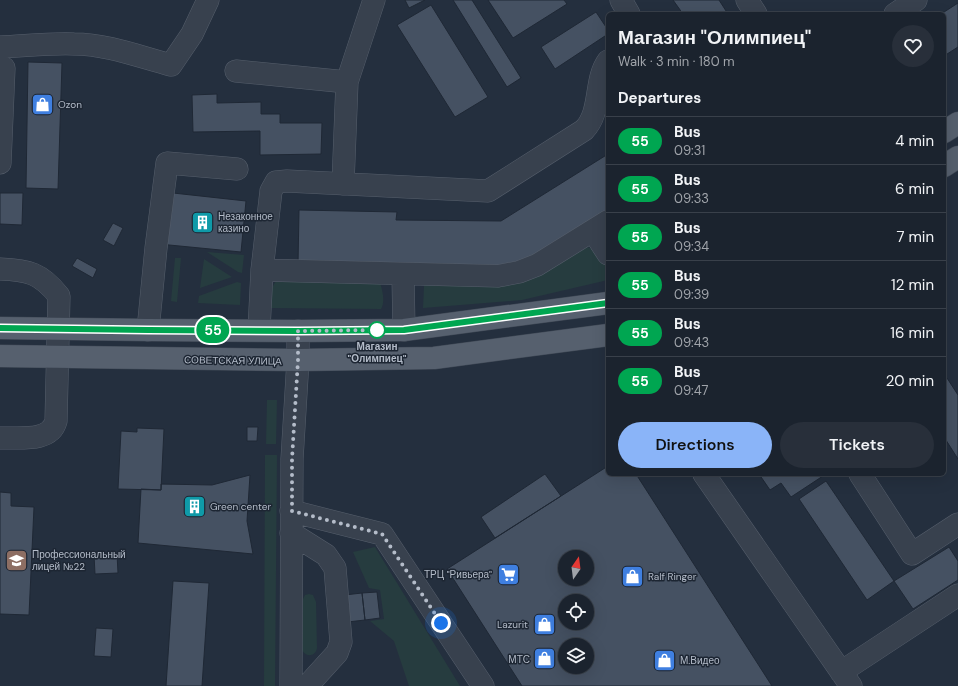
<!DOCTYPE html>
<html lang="en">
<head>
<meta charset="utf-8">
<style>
  body { margin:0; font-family:"DM Sans",sans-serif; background:#282f3a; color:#f1f3f6; height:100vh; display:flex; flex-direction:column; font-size:15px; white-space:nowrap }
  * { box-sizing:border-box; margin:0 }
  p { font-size:13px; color:#a0a4aa }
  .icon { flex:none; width:22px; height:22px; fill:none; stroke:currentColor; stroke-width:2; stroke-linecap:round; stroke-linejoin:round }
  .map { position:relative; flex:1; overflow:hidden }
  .details { position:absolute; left:606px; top:12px; width:340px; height:464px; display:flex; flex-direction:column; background:#1b232e; border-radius:6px; box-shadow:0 4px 16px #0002,0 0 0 1px #39404a }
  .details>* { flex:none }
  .badge { padding:0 8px; border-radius:13px; font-size:14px; line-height:26px }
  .needle { width:26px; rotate:14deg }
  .buttons { position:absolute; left:558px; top:550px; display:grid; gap:8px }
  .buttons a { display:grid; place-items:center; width:36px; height:36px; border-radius:50%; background:#1b232e; box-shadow:0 4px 16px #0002,0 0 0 1px #39404a; font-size:20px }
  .you { position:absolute; width:20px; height:20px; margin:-10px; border:3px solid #fff; border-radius:50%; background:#1a73e8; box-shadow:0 0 0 6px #1a73e833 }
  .map>.badge { position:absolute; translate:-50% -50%; box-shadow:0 0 0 2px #fff }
  h2 { padding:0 12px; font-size:15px; line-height:36px }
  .round { display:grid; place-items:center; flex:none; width:42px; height:42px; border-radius:21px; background:#282f3a }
  .summary { display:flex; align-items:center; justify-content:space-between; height:68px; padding:0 12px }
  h1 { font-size:19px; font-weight:600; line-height:30px }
  .primary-button { display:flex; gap:8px; margin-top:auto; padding:8px 12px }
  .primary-button a { flex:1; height:46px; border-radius:24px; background:#8ab4f8; color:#111; font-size:16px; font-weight:600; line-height:46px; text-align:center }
  .primary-button a+a { background:#282f3a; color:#f1f3f6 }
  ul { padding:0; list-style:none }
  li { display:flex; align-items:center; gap:12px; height:48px; padding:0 12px; border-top:1px solid #39404a }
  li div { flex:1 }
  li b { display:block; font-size:15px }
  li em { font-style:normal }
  li .badge { min-width:44px; font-weight:700; text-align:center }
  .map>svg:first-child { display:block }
</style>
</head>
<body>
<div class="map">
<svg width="958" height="686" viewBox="0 0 958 686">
  <rect width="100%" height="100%" fill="#242f3e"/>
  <path fill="#263c3f" d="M580 246C593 247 603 254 608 267 609 271 608 276 608 280L522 300 423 308 424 286 427 280Z
    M207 252 244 255 242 273 238 272Z
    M175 258H181L177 302 171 301Z
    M204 259 232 277 200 288Z
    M280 276 380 283C383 291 385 303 381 309L270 308C270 294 270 287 280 276Z
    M237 282 241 283 240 305 198 303 199 296Z
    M267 400H277L276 444H266Z
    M265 455H277L275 686H264Z
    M375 547 460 686H409L394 641 370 621 384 619 380 590 369 588 353 552Z
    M309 594 313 595 316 602 317 648C315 658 304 657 301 648L302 601 305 595Z"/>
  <path fill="#455162" stroke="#1f2835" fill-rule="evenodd" d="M405 0H425L409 8Z
    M453 0H472L521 78 507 87Z
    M488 0H564L567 4 513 38Z
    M673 0H719L728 14H683Z
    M958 3V47L944 56V14H941Z
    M431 5 488 97 455 117 397 25Z
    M596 12 608 30V34L555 69 541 47Z
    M28 62 62 63 58 189 26 188Z
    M217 94V103L261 102V114H280V123H322L321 154 260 155V131L193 132 192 95Z
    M608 154V212L531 262 503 271 298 265 299 210 397 212 396 220 501 221Z
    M164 192 246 201 241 252 159 244Z
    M0 193H23L22 225 0 224Z
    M113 223 123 228 114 246 103 240Z
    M77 258 97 269 93 278 72 266Z
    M947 378 958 395V459L944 437V380Z
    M247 427H258L257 441H247Z
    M137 428 164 429 161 490 118 489 121 431 137 432Z
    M608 466V474H636L772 686H522L447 569ZM565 557H587V579H565ZM565 601H587V623H565ZM565 645H587V667H565Z
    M545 474 561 496 495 538 481 517Z
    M759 474H826L791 497 781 483 770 490Z
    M250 475 247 521 253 554 138 543 141 489 161 490V484L212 485Z
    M826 481 894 581 867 600 799 499Z
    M0 492 11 493V506L34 507 29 615 0 614Z
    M949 547 958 561V580L913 609 894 581Z
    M117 554 118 573 95 574 94 555Z
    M173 581 209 583 202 686H166Z
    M377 592 380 618 365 620 362 593Z
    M362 593 365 620 330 624 327 597Z
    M96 628 113 629 111 657 94 656Z"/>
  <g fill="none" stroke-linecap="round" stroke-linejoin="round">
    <defs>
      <path id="minor" d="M621 0 629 14
        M747 0 756 14
        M895 14 916 0
        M0 47C25 46 50 43 74 44 107 44 140 57 171 65L192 34 208 0
        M236 71 347 82 343 184
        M347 82 374 0
        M0 163 4 68
        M593 231 608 254
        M0 269C28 270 41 273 59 296L56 421C50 443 18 437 0 438
        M262 270 498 276 519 272 537 265 608 221
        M403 275 404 330
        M148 330 156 248 167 163 237 169
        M259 330 262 270 271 191 276 182 287 181 488 191 584 130C602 112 594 80 608 61
        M704 474 851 686
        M860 474 912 554 958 524
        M291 511 382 534 483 686
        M291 533 326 555 335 568 341 642 337 653 307 686
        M841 672 958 595
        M291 686 292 459 298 360V331"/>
      <path id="major" d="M944 132 958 123
        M944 166 958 157
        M0 328 148 330 298 331 404 330 608 303
        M0 356 298 360 434 358 608 335"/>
    </defs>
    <use href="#minor" stroke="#565f6c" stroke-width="23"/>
    <use href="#major" stroke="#414a57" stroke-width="23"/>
    <use href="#minor" stroke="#38414e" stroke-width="22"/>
    <use href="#major" stroke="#56606e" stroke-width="22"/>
  </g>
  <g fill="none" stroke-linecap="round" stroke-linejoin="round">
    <defs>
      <path id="line" d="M0 328 148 330 298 331 404 330 608 303"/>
    </defs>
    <use href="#line" stroke="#fff" stroke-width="9"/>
    <use href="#line" stroke="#00a651" stroke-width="6"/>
    <path stroke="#b4bcc9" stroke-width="4" stroke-dasharray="0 7.2" d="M377 330 298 331V360L292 459V511L382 534 441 623"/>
  </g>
  <defs>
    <symbol id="shop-square" viewBox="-11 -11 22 22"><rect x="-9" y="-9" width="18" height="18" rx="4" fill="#3f7fe0" stroke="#1d2633"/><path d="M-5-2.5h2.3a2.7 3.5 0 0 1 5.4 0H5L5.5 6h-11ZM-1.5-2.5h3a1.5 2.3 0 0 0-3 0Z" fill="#fff"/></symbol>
    <symbol id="building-square" viewBox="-11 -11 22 22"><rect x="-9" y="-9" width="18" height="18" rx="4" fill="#0f9aa8" stroke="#1d2633"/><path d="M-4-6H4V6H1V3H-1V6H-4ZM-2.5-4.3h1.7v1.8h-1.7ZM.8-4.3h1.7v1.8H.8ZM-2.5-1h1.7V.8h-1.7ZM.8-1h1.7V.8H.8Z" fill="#fff"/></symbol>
    <symbol id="university-square" viewBox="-11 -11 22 22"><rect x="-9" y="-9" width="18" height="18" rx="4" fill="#8d6e63" stroke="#1d2633"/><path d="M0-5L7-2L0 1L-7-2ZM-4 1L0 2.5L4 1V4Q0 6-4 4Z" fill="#fff"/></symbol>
    <symbol id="supermarket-square" viewBox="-11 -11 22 22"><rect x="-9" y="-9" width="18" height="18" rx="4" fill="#3f7fe0" stroke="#1d2633"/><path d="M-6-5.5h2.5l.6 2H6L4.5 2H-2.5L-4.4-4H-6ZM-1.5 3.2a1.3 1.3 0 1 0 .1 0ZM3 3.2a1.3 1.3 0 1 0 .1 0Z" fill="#fff"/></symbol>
  </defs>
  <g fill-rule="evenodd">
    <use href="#shop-square" x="30" y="92" width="25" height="25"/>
    <use href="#building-square" x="190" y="210" width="25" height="25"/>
    <use href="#building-square" x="182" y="494" width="25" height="25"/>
    <use href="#university-square" x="4" y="548" width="25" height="25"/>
    <use href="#supermarket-square" x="496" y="562" width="25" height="25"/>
    <use href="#shop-square" x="620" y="564" width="25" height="25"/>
    <use href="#shop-square" x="532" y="612" width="25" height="25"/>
    <use href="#shop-square" x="532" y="646" width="25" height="25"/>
    <use href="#shop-square" x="652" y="648" width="25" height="25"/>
  </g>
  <circle fill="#fff" stroke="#00a651" stroke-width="2" cx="377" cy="330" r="8"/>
  <g text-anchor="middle" stroke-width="3" stroke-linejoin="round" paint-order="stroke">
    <g font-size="10" fill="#b4bcc9" stroke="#1d2633" text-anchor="start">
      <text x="58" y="108">Ozon</text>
      <text x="218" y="220">Незаконное<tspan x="218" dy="12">казино</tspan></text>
      <text x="210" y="510">Green center</text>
      <text x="32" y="558">Профессиональный<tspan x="32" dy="12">лицей №22</tspan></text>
      <text x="492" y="578" text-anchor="end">ТРЦ "Ривьера"</text>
      <text x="648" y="580">Ralf Ringer</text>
      <text x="528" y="628" text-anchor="end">Lazurit</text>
      <text x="530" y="663" text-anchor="end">МТС</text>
      <text x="680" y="664">М.Видео</text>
    </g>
    <g font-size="10" font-weight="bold" fill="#b4bcc9" stroke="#1d2633">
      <text x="377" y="350">Магазин<tspan x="377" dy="12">"Олимпиец"</tspan></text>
    </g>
    <g font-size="10" fill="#b4bcc9" stroke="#1d2633">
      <text transform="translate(233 360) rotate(1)" y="4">СОВЕТСКАЯ УЛИЦА</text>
    </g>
  </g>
</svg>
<div class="buttons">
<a><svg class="needle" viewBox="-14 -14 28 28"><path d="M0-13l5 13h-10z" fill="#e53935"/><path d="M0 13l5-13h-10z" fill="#a0a4aa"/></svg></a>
<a><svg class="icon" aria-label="locate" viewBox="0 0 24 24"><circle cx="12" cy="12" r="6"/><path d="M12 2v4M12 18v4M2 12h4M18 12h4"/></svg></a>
<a><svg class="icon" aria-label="layers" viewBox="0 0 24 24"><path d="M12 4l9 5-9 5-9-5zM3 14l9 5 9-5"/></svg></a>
</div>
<div class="you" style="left:441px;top:623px"></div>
<b class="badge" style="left:213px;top:330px;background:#00a651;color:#fff">55</b>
<section class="details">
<div class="summary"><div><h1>Магазин &quot;Олимпиец&quot;</h1><p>Walk · 3 min · 180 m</p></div><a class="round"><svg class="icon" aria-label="heart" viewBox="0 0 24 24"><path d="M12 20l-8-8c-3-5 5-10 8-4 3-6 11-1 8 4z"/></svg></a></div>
<h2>Departures</h2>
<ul>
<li><span class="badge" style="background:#00a651;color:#fff">55</span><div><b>Bus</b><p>09:31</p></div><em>4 min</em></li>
<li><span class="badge" style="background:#00a651;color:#fff">55</span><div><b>Bus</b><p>09:33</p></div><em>6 min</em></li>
<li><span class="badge" style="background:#00a651;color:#fff">55</span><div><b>Bus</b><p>09:34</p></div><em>7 min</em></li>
<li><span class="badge" style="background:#00a651;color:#fff">55</span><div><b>Bus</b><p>09:39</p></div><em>12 min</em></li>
<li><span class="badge" style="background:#00a651;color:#fff">55</span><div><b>Bus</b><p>09:43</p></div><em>16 min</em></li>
<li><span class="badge" style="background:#00a651;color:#fff">55</span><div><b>Bus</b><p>09:47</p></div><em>20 min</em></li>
</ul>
<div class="primary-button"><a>Directions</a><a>Tickets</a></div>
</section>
</div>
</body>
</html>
